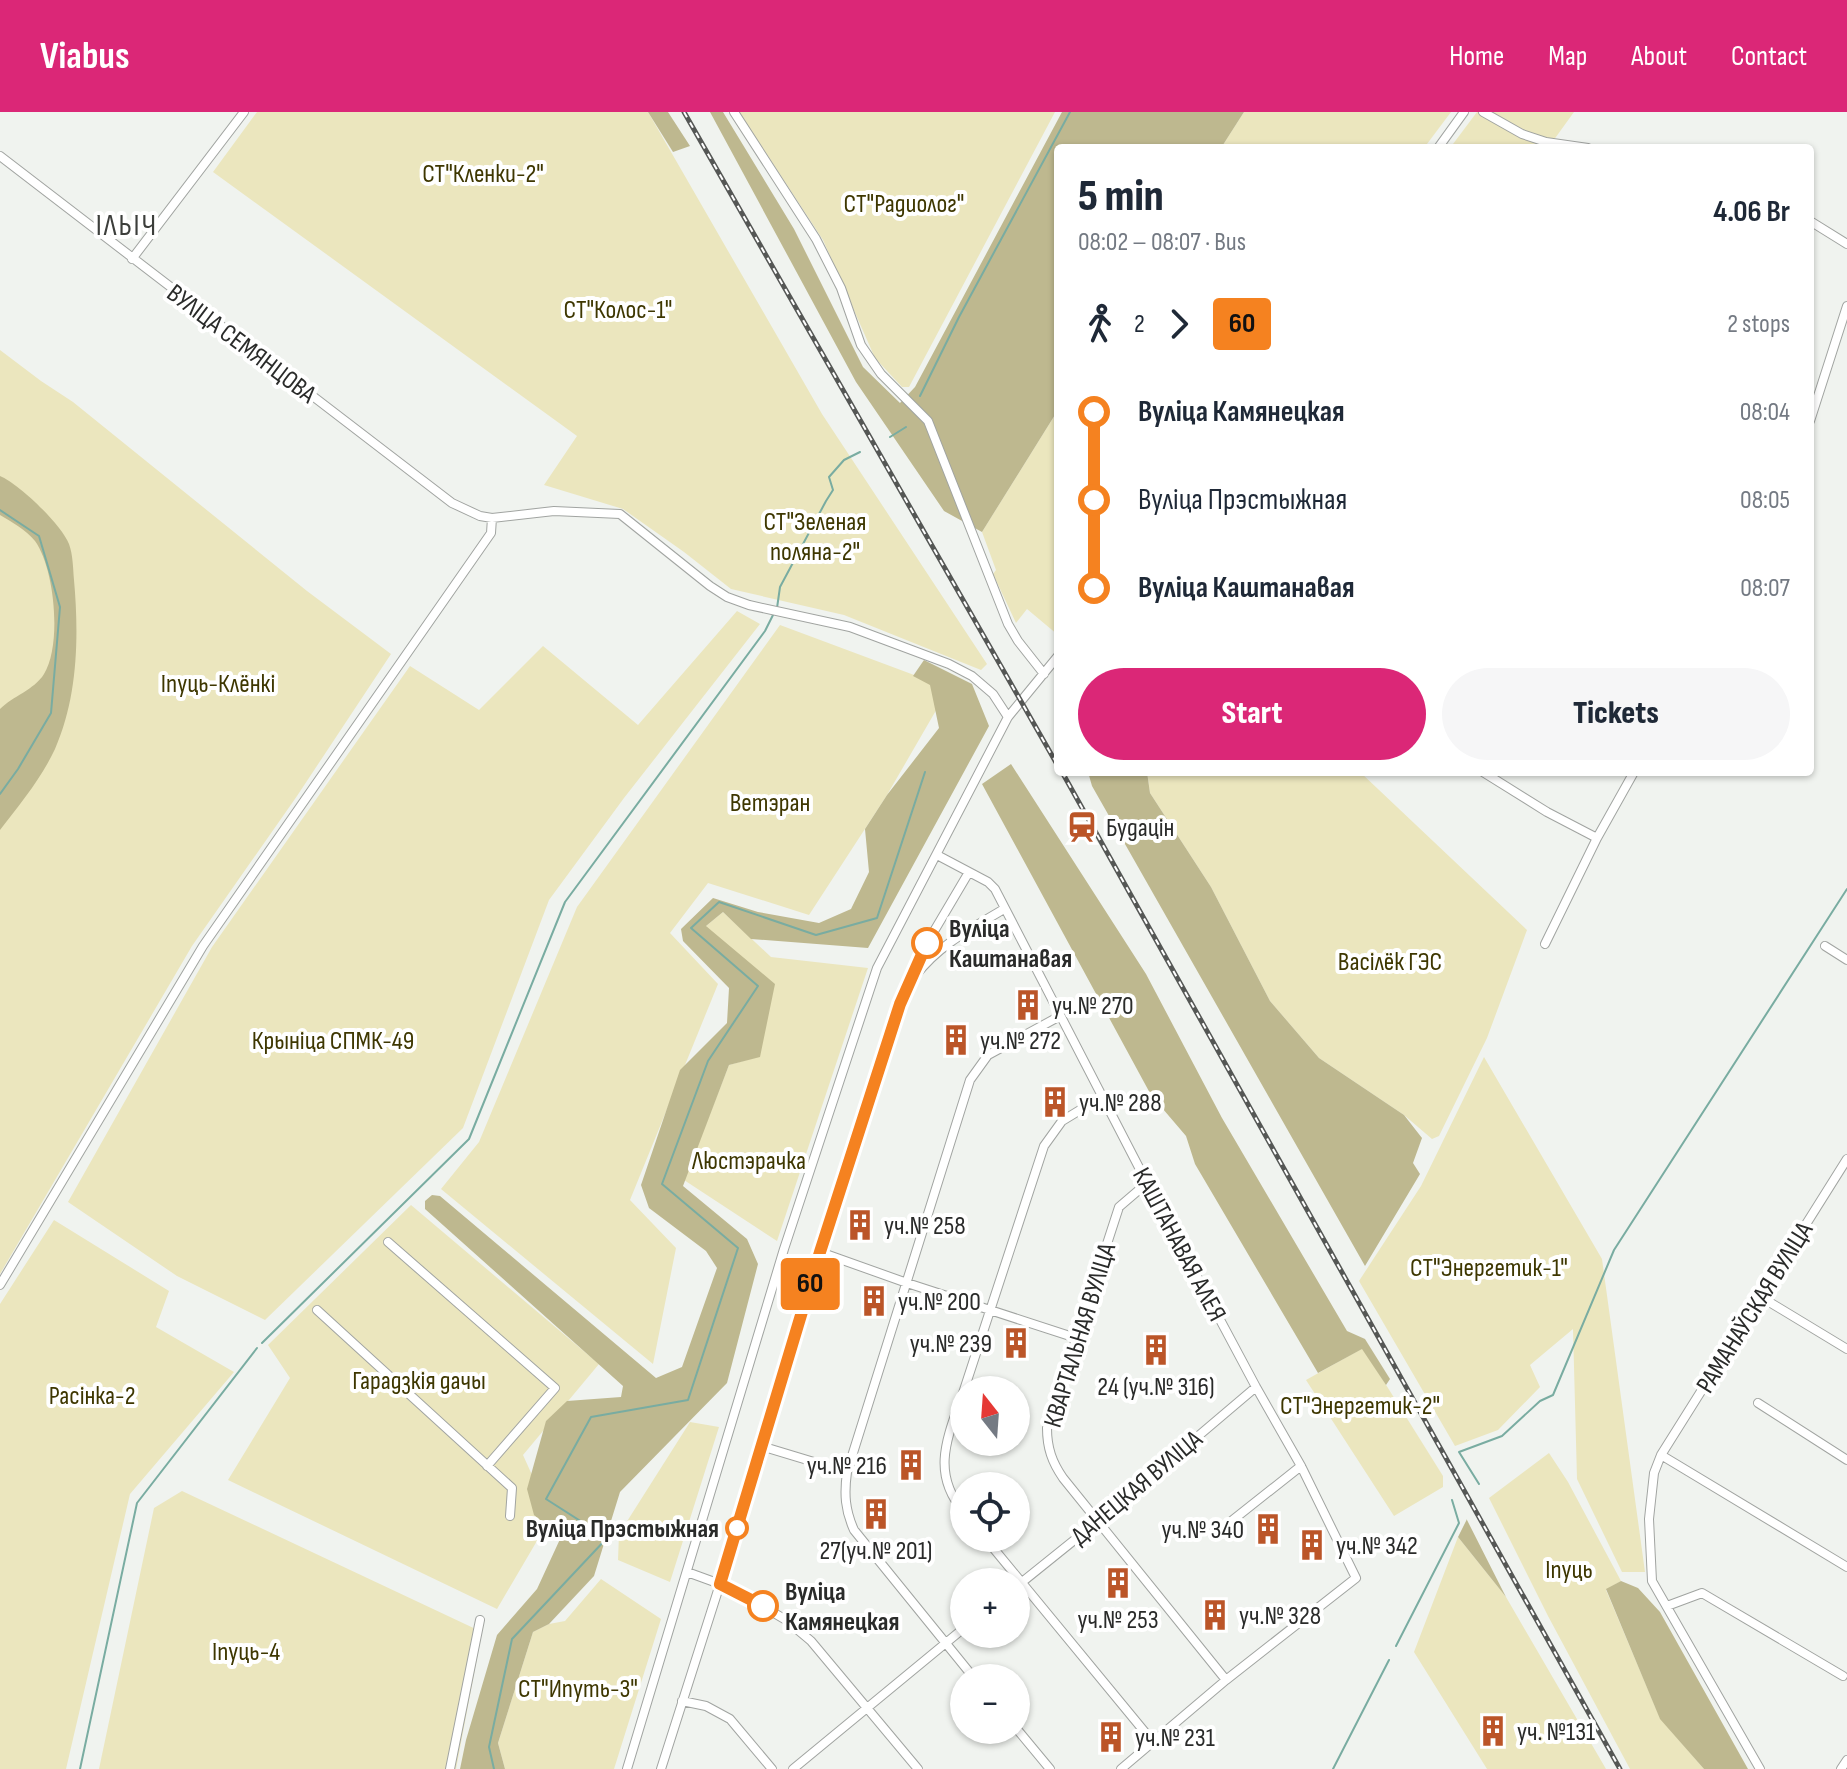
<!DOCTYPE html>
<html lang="en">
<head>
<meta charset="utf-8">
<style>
  body { margin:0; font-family:"Sofia Sans Condensed",sans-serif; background:#f6f6f7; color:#1f2937; height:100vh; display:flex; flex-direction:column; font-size:30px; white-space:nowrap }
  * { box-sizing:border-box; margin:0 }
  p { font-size:26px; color:#747a83 }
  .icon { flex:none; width:44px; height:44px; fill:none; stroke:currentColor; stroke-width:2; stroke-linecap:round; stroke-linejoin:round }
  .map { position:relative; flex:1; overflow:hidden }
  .drawer { position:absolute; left:1054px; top:32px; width:760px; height:632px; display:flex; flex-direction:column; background:#fff; border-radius:8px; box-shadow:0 2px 6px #0004 }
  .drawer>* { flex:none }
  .badge { padding:0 16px; border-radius:6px; font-size:28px; line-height:52px }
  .needle { width:52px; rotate:343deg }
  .controls { position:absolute; left:950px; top:1264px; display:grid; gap:16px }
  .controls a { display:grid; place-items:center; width:80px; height:80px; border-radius:50%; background:#fff; box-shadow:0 2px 6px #0004; font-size:40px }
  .map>.badge { position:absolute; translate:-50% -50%; box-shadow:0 0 0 4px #fff }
  .legs { display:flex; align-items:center; gap:12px; height:88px; padding:0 24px; font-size:26px }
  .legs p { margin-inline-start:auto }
  .headline { display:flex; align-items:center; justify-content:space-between; height:136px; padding:0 24px }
  h1 { font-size:44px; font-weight:800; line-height:60px }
  .cta { display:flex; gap:16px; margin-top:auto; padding:16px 24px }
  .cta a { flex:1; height:92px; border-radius:48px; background:#db2777; color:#fff; font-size:32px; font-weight:800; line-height:92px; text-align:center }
  .cta a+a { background:#f6f6f7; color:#1f2937 }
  ul { padding:0 24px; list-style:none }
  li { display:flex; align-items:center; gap:28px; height:88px; font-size:30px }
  li i { display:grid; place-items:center; width:12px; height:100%; margin:0 10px; background:currentColor }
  li i::after { content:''; width:20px; height:20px; margin:-10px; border:6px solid; border-radius:50%; background:#fff }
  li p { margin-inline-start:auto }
  li:first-child i { background:linear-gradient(#0000 50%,currentColor 0) }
  li:last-child i { background:linear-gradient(currentColor 50%,#0000 0) }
  header { display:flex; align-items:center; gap:48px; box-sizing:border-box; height:112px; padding:0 40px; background:#db2777; color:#fff }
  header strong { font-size:38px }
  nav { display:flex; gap:44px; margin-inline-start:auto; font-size:28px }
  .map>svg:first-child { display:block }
</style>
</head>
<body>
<header>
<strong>Viabus</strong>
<nav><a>Home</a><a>Map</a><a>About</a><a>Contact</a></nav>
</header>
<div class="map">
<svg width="1847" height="1657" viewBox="0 0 1847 1657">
  <rect width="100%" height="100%" fill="#f0f3ef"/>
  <path fill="#ebe6be" d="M257 0H648L822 302 987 552 981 558 844 503 731 477 684 440 623 397 544 373 577 324 213 60Z
    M739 0H1055L909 275H902L875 246 823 128Z
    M1244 0H1451L1424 36H1221Z
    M1477 0H1574L1548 36H1450Z
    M0 238 41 269 73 290 307 479 391 542 297 684 192 834 0 1162Z
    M1058 298V523L1027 497 1016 511 993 462 996 458 982 420Z
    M737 499 760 512 624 686 549 788 463 1016 265 1208 177 1164 68 1090 212 835 410 554 479 598 543 534 638 613Z
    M780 513 949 576 887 683 809 803 708 771 670 821 718 872 630 1088 676 1136 653 1252 441 1077 479 1030 577 795Z
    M1147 660H1360L1527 818 1487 926 1439 1024 1432 1027 1404 1003 1319 946 1270 889 1211 775 1150 681Z
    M723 800 771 845 868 856 777 1129 684 1068 729 953 760 944 706 814Z
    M1484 945 1602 1147 1645 1460H1622L1577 1367 1573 1217 1530 1253 1540 1275 1498 1318 1455 1334 1359 1169 1421 1074Z
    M411 1093 599 1252 523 1343 551 1405 497 1497 228 1368 290 1266 268 1233Z
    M54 1108 169 1179 156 1215 234 1260 130 1382 66 1657H0V1192Z
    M1363 1236 1443 1364V1375L1394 1404 1306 1268Z
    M690 1310 719 1315 670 1470 618 1448 619 1422Z
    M1549 1341 1568 1370 1621 1469 1606 1478 1660 1606 1704 1657H1630L1548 1504 1489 1386Z
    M182 1379 482 1520 456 1657H99L154 1396Z
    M1458 1425 1506 1485 1606 1657H1487L1414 1540Z
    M601 1467 661 1507 614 1657H505L498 1631 533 1520 549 1512 565 1509Z"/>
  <path fill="#beb88f" d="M648 0H668L690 34 673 40Z
    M710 0H723L794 117 863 255 900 291 915 275 1062 0H1244L1221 36H1058V298L982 420 944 399 856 270Z
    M0 364C19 372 61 412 69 432 73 443 73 456 74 468 79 524 78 585 55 637 41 667 20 692 0 718V597C13 584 34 578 44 562 62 533 55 457 35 429 26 418 12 410 0 403Z
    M924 548 972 572 989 614 868 836 751 827 723 800 706 814 775 872 760 945 729 953 683 1074 747 1127 758 1152 727 1271 620 1380 594 1464 549 1512 533 1520 498 1631 505 1657H460L466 1628 497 1523 537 1477 561 1425 534 1403 527 1377 546 1309 567 1289 621 1285 623 1274 425 1097V1089L432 1083 440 1084 656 1266 682 1255 717 1156 706 1139 649 1096 641 1073 680 958 727 911 729 876 683 829 681 817 713 786 758 800 819 811 851 797 869 760 865 717 887 683 939 616 930 573 913 564Z
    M1011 652 1146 862 1222 1006 1347 1219 1365 1227 1390 1267 1386 1273 1362 1237 1318 1261 1195 1052 1186 1024 1151 983 982 672Z
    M1088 660H1147L1150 681 1211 775 1270 889 1319 946 1404 1003 1422 1026 1413 1051 1420 1062 1365 1154 1092 674Z
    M1467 1407V1408L1506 1485 1458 1425Z
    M1621 1469 1638 1476 1660 1500 1748 1657H1704L1660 1607 1606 1477Z"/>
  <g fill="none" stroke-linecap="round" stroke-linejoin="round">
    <path stroke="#79aca1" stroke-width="2" d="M920 284 959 205 1070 0
      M890 325 906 315
      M0 398 39 424 60 495 51 601 18 657 0 682
      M777 496 780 475 826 389 833 378 829 365 844 348 860 340
      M262 1231 469 1027 565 790 765 519 774 501
      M1479 1372 1459 1340 1502 1324 1540 1289 1553 1283 1614 1138 1847 777
      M1396 1534 1459 1411 1452 1388
      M80 1657 137 1391 257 1236
      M494 1657 489 1635 512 1527 607 1426 546 1387 591 1305 688 1288 738 1136 662 1072 708 949 758 874 691 816 719 790 816 823 877 806 925 660
      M1333 1657 1389 1548"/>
    <defs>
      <path id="minor" d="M734 0 816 127 841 176 861 233 881 262 928 309 1008 512 1018 529 1044 562
        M1483 0 1522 22 1546 30 1588 36
        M1438 36 1464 0
        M0 44 452 391 480 404 492 406 554 399 620 402 710 474 727 485 749 493 850 515 949 552 972 564 993 582 1008 605
        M1810 109 1847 132
        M132 147 244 0
        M1810 309 1847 194
        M1483 660 1547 700 1597 726
        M937 743 988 770 995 777 1147 1071 1256 1275 1301 1354 1356 1466 1226 1568 1121 1657
        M1545 832 1597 726 1634 660
        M1825 834 1847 848
        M916 863C940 832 971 817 1004 797
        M1147 1071 1119 1095 1047 1316C1047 1336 1052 1350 1063 1366L1226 1568
        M388 1130 555 1276 487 1354
        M820 1140 907 1171 1076 1226
        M0 1173 203 834 491 421 492 406
        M1761 1185 1847 1237
        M317 1198 512 1376 510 1404
        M964 1278 1044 1034 1062 1009 1103 984
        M964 1278C949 1322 929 1360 964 1400
        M1758 1291 1847 1348
        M761 1334 847 1360
        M1661 1343 1847 1455
        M1224 1415 1301 1354
        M985 1426 1153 1630
        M687 1460 720 1472 764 1495 786 1508 811 1529 918 1657
        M1016 1475 1098 1409 1256 1275
        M1667 1494 1702 1481 1843 1564
        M974 1566 854 1418C845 1398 844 1382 847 1360L970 968 988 943 1060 904
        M682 1589 706 1594 730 1607 772 1657
        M1016 1616 1050 1657
        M450 1657 480 1508
        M627 1657 784 1137 877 856 1008 605 1058 544
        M661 1657 720 1472 820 1140 900 892 927 831 969 760
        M793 1657 964 1516
        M1760 1657 1652 1469 1649 1407 1654 1361 1661 1343 1847 1047
        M1841 1657 1847 1648"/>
    </defs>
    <use href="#minor" stroke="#a1a4a1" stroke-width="10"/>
    <use href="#minor" stroke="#fff" stroke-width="8"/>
    <defs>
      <path id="rail" d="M684 0 1058 654
        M1062 660 1620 1657"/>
    </defs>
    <use href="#rail" stroke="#555755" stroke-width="5"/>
    <use href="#rail" stroke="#fff" stroke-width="2" stroke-dasharray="6" stroke-linecap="butt"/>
  </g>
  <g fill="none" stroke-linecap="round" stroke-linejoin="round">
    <defs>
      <path id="line-1" d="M763 1494 720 1472 820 1140 900 892 927 831"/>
    </defs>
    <use href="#line-1" stroke="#fff" stroke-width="18"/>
    <use href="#line-1" stroke="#f58220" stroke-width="12"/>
  </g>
  <defs>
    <symbol id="station-bare" viewBox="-9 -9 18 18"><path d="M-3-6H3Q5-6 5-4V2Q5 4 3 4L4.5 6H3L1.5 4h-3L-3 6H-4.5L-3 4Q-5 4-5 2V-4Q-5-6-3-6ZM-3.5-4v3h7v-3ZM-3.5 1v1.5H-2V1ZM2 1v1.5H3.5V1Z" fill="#bb5528" stroke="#fff" stroke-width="2.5" paint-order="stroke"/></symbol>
    <symbol id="building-bare" viewBox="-9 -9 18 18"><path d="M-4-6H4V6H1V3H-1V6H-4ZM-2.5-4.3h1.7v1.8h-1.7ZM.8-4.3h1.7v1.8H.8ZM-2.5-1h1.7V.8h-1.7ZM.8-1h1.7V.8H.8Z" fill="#bb5528" stroke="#fff" stroke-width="2.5" paint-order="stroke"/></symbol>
  </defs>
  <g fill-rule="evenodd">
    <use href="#station-bare" x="1060" y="693" width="44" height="44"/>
    <use href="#building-bare" x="1006" y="871" width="44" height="44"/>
    <use href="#building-bare" x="934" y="906" width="44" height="44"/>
    <use href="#building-bare" x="1033" y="968" width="44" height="44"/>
    <use href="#building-bare" x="838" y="1091" width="44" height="44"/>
    <use href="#building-bare" x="852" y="1167" width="44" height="44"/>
    <use href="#building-bare" x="994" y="1209" width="44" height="44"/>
    <use href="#building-bare" x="1134" y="1216" width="44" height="44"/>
    <use href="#building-bare" x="889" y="1331" width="44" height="44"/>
    <use href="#building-bare" x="854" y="1380" width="44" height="44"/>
    <use href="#building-bare" x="1246" y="1395" width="44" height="44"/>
    <use href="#building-bare" x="1290" y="1411" width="44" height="44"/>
    <use href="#building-bare" x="1096" y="1449" width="44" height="44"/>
    <use href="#building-bare" x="1193" y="1481" width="44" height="44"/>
    <use href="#building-bare" x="1471" y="1597" width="44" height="44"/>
    <use href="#building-bare" x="1089" y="1603" width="44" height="44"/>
  </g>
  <g fill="#fff" stroke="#f58220" stroke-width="4">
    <circle cx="927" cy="831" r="14"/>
    <circle cx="737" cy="1416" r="10"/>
    <circle cx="763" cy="1494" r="14"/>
  </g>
  <g text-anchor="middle" stroke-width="8" stroke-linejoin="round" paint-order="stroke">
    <g font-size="26" fill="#3e3701" stroke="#fff">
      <text x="483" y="70">СТ"Кленки-2"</text>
      <text x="904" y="100">СТ"Радиолог"</text>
      <text x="618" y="206">СТ"Колос-1"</text>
      <text x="815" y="418">СТ"Зеленая<tspan x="815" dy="30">поляна-2"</tspan></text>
      <text x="218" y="580">Іпуць-Клёнкі</text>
      <text x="770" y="699">Ветэран</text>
      <text x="1390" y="858">Васілёк ГЭС</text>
      <text x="333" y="937">Крыніца СПМК-49</text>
      <text x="749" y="1057">Люстэрачка</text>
      <text x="1489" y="1164">СТ"Энергетик-1"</text>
      <text x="419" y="1277">Гарадзкія дачы</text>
      <text x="92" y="1292">Расінка-2</text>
      <text x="1360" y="1302">СТ"Энергетик-2"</text>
      <text x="1569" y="1466">Іпуць</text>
      <text x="246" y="1548">Іпуць-4</text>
      <text x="578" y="1585">СТ"Ипуть-3"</text>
    </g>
    <g font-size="26" fill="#2a2b2a" stroke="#fff">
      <text transform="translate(242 231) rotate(37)" y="9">ВУЛІЦА СЕМЯНЦОВА</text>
      <text transform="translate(1180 1132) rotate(62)" y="9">КАШТАНАВАЯ АЛЕЯ</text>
      <text transform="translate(1754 1195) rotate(-58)" y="9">РАМАНАЎСКАЯ ВУЛІЦА</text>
      <text transform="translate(1079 1223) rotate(-73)" y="9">КВАРТАЛЬНАЯ ВУЛІЦА</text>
      <text transform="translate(1136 1375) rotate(-40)" y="9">ДАНЕЦКАЯ ВУЛІЦА</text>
    </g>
    <g font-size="26" fill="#2a2b2a" stroke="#fff" text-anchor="start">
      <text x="1106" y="724">Будацін</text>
      <text x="1052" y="902">уч.№ 270</text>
      <text x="980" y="937">уч.№ 272</text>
      <text x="1079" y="999">уч.№ 288</text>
      <text x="884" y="1122">уч.№ 258</text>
      <text x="898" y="1198">уч.№ 200</text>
      <text x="992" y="1240" text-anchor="end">уч.№ 239</text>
      <text x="1156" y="1283" text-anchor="middle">24 (уч.№ 316)</text>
      <text x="887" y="1362" text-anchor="end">уч.№ 216</text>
      <text x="1244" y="1426" text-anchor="end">уч.№ 340</text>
      <text x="1336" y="1442">уч.№ 342</text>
      <text x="876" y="1447" text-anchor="middle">27(уч.№ 201)</text>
      <text x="1239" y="1512">уч.№ 328</text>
      <text x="1118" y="1516" text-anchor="middle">уч.№ 253</text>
      <text x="1517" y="1628">уч. №131</text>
      <text x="1135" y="1634">уч.№ 231</text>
    </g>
    <g font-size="26" font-weight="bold" fill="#2a2b2a" stroke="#fff" text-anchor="start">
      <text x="949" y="825">Вуліца<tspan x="949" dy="30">Каштанавая</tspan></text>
      <text x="719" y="1425" text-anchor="end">Вуліца Прэстыжная</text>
      <text x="785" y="1488">Вуліца<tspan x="785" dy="30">Камянецкая</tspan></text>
    </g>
    <g font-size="30" letter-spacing="2" fill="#3c3e3b" stroke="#fff">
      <text x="127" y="123">ІЛЬІЧ</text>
    </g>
  </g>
</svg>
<div class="controls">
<a><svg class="needle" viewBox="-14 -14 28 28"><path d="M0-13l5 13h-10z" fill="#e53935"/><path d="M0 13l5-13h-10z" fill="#747a83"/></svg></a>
<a><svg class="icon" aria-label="locate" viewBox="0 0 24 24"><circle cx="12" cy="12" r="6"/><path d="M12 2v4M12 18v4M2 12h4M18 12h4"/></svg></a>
<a>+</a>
<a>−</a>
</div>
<b class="badge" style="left:810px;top:1172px;background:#f58220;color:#111">60</b>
<section class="drawer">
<div class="headline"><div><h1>5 min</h1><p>08:02 – 08:07 · Bus</p></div><b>4.06 Br</b></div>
<div class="legs"><svg class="icon" aria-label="walk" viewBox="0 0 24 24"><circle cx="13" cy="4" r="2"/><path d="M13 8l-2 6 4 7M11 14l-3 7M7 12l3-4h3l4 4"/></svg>2<svg class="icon" aria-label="forward" viewBox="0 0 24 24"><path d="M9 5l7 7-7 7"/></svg><b class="badge" style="background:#f58220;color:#111">60</b><p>2 stops</p></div>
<ul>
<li><i style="color:#f58220"></i><b>Вуліца Камянецкая</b><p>08:04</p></li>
<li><i style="color:#f58220"></i><span>Вуліца Прэстыжная</span><p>08:05</p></li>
<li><i style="color:#f58220"></i><b>Вуліца Каштанавая</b><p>08:07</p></li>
</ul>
<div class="cta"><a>Start</a><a>Tickets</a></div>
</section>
</div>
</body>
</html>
